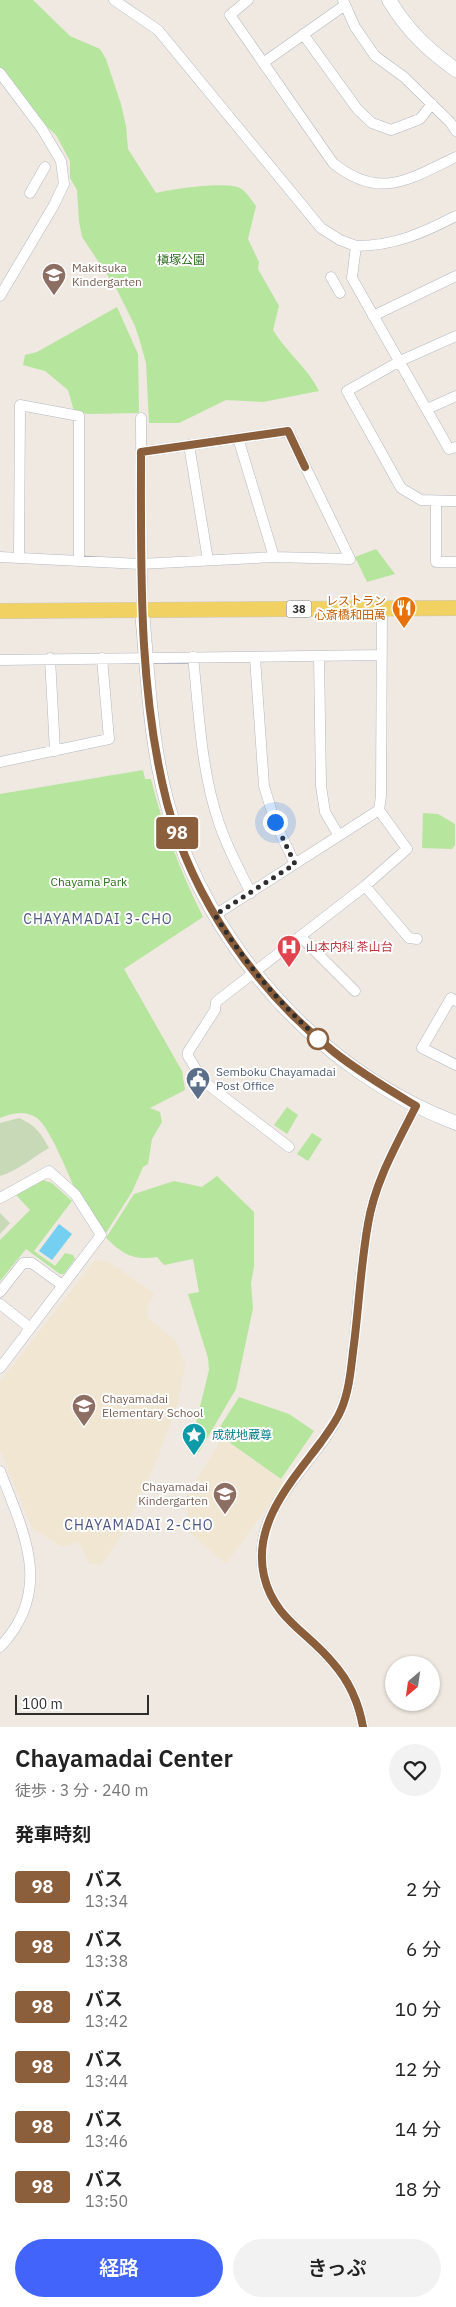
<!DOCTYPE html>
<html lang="ja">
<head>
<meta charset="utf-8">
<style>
  body { margin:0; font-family:"IBM Plex Sans","Noto Sans JP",sans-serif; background:#f2f2f2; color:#222; height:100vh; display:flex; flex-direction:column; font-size:19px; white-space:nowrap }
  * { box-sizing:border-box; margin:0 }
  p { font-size:16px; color:#767676 }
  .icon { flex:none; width:28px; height:28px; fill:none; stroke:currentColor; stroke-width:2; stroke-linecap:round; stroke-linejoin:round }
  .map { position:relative; height:1727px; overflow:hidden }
  .drawer { display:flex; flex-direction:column; background:#fff; flex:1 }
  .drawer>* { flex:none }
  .badge { padding:0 10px; border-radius:4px; font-size:18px; line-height:32px }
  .needle { width:32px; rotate:209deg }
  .fabs { position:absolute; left:385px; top:1656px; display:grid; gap:10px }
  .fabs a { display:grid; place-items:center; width:55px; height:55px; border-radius:50%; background:#fff; box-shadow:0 1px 4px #0004; font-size:25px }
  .scale { position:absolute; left:15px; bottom:12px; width:134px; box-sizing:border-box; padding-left:5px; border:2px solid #2e2e2e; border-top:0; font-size:14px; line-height:18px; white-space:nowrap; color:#2e2e2e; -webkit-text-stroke:4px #fff; paint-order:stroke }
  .you { position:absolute; width:25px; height:25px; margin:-12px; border:4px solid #fff; border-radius:50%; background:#1a73e8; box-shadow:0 0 0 8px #1a73e833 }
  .map>.badge { position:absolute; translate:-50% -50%; box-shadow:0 0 0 2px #fff }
  h2 { padding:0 15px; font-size:19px; line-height:45px }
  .round { display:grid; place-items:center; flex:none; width:52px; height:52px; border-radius:26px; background:#f2f2f2 }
  .head { display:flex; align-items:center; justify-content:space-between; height:85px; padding:0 15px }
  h1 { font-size:24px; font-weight:600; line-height:38px }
  .cta { display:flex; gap:10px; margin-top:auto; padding:10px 15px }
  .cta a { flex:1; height:58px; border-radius:30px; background:#4264fb; color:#fff; font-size:20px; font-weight:600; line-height:58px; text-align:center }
  .cta a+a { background:#f2f2f2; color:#222 }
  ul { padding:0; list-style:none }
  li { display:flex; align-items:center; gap:15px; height:60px; padding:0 15px }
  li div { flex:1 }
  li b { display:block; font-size:19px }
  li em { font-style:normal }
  li .badge { min-width:55px; font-weight:700; text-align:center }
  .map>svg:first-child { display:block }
</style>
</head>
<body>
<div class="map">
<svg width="456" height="1727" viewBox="0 0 456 1727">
  <rect width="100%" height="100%" fill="#efe9e1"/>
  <path fill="#f0e6d1" d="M95 1260 109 1262 154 1293 147 1307 148 1318 176 1341 185 1366 177 1405 157 1459 122 1535 101 1565 89 1563 79 1542 62 1547 32 1528 0 1450V1382Z
    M222 1438 285 1483 226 1564 190 1533 186 1497Z"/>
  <path fill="#b6e59e" d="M0 0H33L70 36 100 49 106 59 121 104 126 126 128 149 156 193C172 189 226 181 240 188 246 191 252 201 256 206L248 239 259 262 258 269 279 306 273 330C286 352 308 368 319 391L263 402 226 400 179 423H149L146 363 141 345 135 326 116 288 82 237 79 221 77 190 70 178V161L56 135 43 123 0 69Z
    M117 307 138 354 139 413 88 414 74 411 68 390 45 371 23 365 25 355 37 352Z
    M376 549 395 574 367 582 355 557Z
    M143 770 145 779H151C163 828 181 872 203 917L124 969 182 1071 185 1090 150 1108 160 1112 162 1122 152 1139 148 1164 143 1167 132 1192 104 1236C95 1222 85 1208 77 1193 69 1177 50 1127 37 1118 25 1110 12 1113 0 1118V794Z
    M423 813 438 814 455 824V845L452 849 422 848Z
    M287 1107 298 1115 287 1134 274 1125Z
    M312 1133 322 1139 308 1161 297 1154Z
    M217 1176 254 1212V1267L251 1283 253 1308 236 1389 199 1452 191 1451 190 1447 209 1370 208 1358 188 1294 199 1292 193 1259 164 1265 157 1257C133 1261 123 1254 106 1238L134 1194 174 1181 202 1187Z
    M43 1180 52 1183 72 1201 34 1251 55 1266 65 1253 73 1255 75 1259 64 1274H60L26 1249 0 1281V1240L30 1210 16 1195Z
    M239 1397 289 1414 314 1431 281 1479 216 1433Z"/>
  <path fill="#c8d9b8" d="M19 1118C35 1125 41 1133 49 1148 33 1157 18 1171 0 1176V1123Z
    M0 1213 10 1223 0 1234Z"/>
  <path fill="#75cff0" d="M59 1224 72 1234 52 1260 39 1251Z"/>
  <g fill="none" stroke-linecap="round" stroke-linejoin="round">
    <defs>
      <path id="street" d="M114 0 158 30 321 228 340 240 356 246
        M248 0 230 15 333 163C380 201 409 179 456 157
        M343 0 355 27 375 56 404 77 450 122 456 131
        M303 34 358 110 372 123 391 130 420 119 432 104
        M263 63 345 5
        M0 73 42 129 61 161 64 184 54 205 0 296
        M30 193 45 167
        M456 216C423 233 394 246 356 246L352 278 449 449 456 447
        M331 277 340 293
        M373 316 456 276
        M456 336 400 361 347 391 401 488 421 500 456 501
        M427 409 456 396
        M141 418 142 611
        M238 438 274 557
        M189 445 208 560
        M436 501V562H456
        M0 557 140 564 274 557 350 559 288 431 141 452
        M19 557 20 405 79 416V559
        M193 657C199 712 201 771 219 823 227 847 239 870 251 893
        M319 657 321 786 325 812 339 836
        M50 658 55 751
        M255 658 264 786 275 822 295 864
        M0 660 380 655
        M0 762 109 739 102 658
        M365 886 409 938 417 939
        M215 915 379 810 381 796 382 608
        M300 936 355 991
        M456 1001 451 998 422 1048 456 1065
        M289 1147 203 1081 188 1056V1052L215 1010 216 1002 365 886 407 849 379 810
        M0 1198 49 1171 75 1194 101 1235 0 1368
        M0 1292 23 1263H32L62 1285
        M0 1304 29 1327
        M0 1471C24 1533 54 1590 0 1647
        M363 1727C359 1704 349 1681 333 1663 308 1632 274 1619 264 1576 248 1505 318 1466 341 1410 350 1389 351 1366 354 1344 358 1304 361 1263 368 1224 375 1181 397 1144 416 1106"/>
      <path id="secondary" d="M389 0C408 31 427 49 456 70
        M142 611C148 676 150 743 168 806 208 946 319 1071 456 1123"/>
      <path id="primary" d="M0 611 456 608"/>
    </defs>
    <use href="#street" stroke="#b4b7c1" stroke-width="11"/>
    <use href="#secondary" stroke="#b4b7c1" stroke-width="15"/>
    <use href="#primary" stroke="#c9c9c9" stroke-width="16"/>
    <use href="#street" stroke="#fff" stroke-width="10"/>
    <use href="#secondary" stroke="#fff" stroke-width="14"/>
    <use href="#primary" stroke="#f2d163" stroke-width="15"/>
  </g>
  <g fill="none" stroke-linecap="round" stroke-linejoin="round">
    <defs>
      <path id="line" d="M305 467 288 431 141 452C141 569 138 690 167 803 193 900 256 990 334 1052 359 1072 388 1089 416 1106 397 1144 375 1181 368 1224 361 1263 359 1304 354 1344 351 1366 350 1389 341 1410 336 1422 328 1432 321 1442 292 1481 252 1523 264 1576 274 1619 308 1632 333 1663 349 1681 359 1704 363 1727"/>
    </defs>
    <use href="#line" stroke="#fff" stroke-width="11"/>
    <use href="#line" stroke="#8b5e3c" stroke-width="8"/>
    <path stroke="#2e2e2e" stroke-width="5" stroke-dasharray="0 9" d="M275 822 295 864 215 915C245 963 281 1006 324 1043L318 1039"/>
  </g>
  <defs>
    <symbol id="school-pin" viewBox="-11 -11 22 30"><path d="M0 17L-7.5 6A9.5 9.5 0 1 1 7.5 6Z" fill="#8d6e63" stroke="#fff"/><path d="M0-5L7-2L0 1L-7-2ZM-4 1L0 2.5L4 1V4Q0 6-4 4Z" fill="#fff"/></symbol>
    <symbol id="restaurant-pin" viewBox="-11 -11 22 30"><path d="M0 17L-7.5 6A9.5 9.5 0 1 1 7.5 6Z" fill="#e8710a" stroke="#fff"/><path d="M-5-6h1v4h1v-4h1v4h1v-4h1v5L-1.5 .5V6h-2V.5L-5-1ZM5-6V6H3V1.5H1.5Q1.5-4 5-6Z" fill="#fff"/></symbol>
    <symbol id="hospital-pin" viewBox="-11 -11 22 30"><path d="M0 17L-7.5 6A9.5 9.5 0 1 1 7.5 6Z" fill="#e0444e" stroke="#fff"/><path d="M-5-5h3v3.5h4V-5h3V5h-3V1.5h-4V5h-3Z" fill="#fff"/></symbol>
    <symbol id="civic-pin" viewBox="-11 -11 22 30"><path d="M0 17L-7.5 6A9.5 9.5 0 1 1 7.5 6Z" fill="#5c6f8a" stroke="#fff"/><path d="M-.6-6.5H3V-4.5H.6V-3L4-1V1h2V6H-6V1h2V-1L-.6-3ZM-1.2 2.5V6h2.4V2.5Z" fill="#fff"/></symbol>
    <symbol id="sight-pin" viewBox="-11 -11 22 30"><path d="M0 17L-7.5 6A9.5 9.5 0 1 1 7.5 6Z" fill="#0f9aa8" stroke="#fff"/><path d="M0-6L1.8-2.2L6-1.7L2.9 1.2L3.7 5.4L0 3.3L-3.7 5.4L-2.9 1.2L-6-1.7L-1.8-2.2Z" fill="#fff"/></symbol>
  </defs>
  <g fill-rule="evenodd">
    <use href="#school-pin" x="40" y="261" width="28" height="38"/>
    <use href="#restaurant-pin" x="390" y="594" width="28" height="38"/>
    <use href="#hospital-pin" x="275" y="933" width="28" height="38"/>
    <use href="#civic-pin" x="184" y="1065" width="28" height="38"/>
    <use href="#school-pin" x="70" y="1392" width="28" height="38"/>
    <use href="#sight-pin" x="180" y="1421" width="28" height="38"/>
    <use href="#school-pin" x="211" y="1480" width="28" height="38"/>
  </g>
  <circle fill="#fff" stroke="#8b5e3c" stroke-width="2.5" cx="318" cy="1039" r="10"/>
  <g text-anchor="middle" stroke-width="4" stroke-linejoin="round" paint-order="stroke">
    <rect fill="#fff" stroke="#6d6d6d" stroke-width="1" x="286.5" y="600.5" width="25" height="17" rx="4"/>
    <g font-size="11" font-weight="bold" fill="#2e2e2e">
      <text x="299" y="613">38</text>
    </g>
    <g font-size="12" fill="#2c6e1b" stroke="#fff">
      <text x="181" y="264">槇塚公園</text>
      <text x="89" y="886">Chayama Park</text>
    </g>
    <g font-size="12" fill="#785e54" stroke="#fff" text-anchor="start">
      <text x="72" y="272">Makitsuka<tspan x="72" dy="14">Kindergarten</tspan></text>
      <text x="102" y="1403">Chayamadai<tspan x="102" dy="14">Elementary School</tspan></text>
      <text x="208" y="1491" text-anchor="end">Chayamadai<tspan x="208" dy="14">Kindergarten</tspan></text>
    </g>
    <g font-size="12" fill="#c56008" stroke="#fff" text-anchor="end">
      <text x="386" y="605">レストラン<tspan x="386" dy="14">心斎橋和田萬</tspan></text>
    </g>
    <g font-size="12" fill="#be3a42" stroke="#fff" text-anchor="start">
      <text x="306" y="951">山本内科 茶山台</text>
    </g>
    <g font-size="12" fill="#4e5e75" stroke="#fff" text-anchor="start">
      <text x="216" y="1076">Semboku Chayamadai<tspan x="216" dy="14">Post Office</tspan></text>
    </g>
    <g font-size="12" fill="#0d838f" stroke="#fff" text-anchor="start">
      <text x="212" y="1439">成就地蔵尊</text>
    </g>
    <g font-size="14" letter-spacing="1" fill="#4d5680" stroke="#fff">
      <text x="98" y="924">CHAYAMADAI 3-CHO</text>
      <text x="139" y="1530">CHAYAMADAI 2-CHO</text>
    </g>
  </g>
</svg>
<div class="fabs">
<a><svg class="needle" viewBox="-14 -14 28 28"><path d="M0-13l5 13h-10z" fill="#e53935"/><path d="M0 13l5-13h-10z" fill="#767676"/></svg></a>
</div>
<div class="scale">100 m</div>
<div class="you" style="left:275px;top:822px"></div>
<b class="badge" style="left:177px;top:833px;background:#8b5e3c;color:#fff">98</b>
</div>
<section class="drawer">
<div class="head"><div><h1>Chayamadai Center</h1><p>徒歩 · 3 分 · 240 m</p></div><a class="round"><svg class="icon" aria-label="heart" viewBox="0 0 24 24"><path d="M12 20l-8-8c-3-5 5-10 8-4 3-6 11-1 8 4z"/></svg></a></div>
<h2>発車時刻</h2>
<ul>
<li><span class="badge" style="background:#8b5e3c;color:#fff">98</span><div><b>バス</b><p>13:34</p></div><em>2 分</em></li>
<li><span class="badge" style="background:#8b5e3c;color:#fff">98</span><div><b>バス</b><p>13:38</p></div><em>6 分</em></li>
<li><span class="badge" style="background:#8b5e3c;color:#fff">98</span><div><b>バス</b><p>13:42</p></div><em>10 分</em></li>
<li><span class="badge" style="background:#8b5e3c;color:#fff">98</span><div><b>バス</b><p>13:44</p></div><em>12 分</em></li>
<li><span class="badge" style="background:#8b5e3c;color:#fff">98</span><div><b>バス</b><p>13:46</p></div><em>14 分</em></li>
<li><span class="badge" style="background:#8b5e3c;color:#fff">98</span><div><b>バス</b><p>13:50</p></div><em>18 分</em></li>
</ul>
<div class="cta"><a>経路</a><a>きっぷ</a></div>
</section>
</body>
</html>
